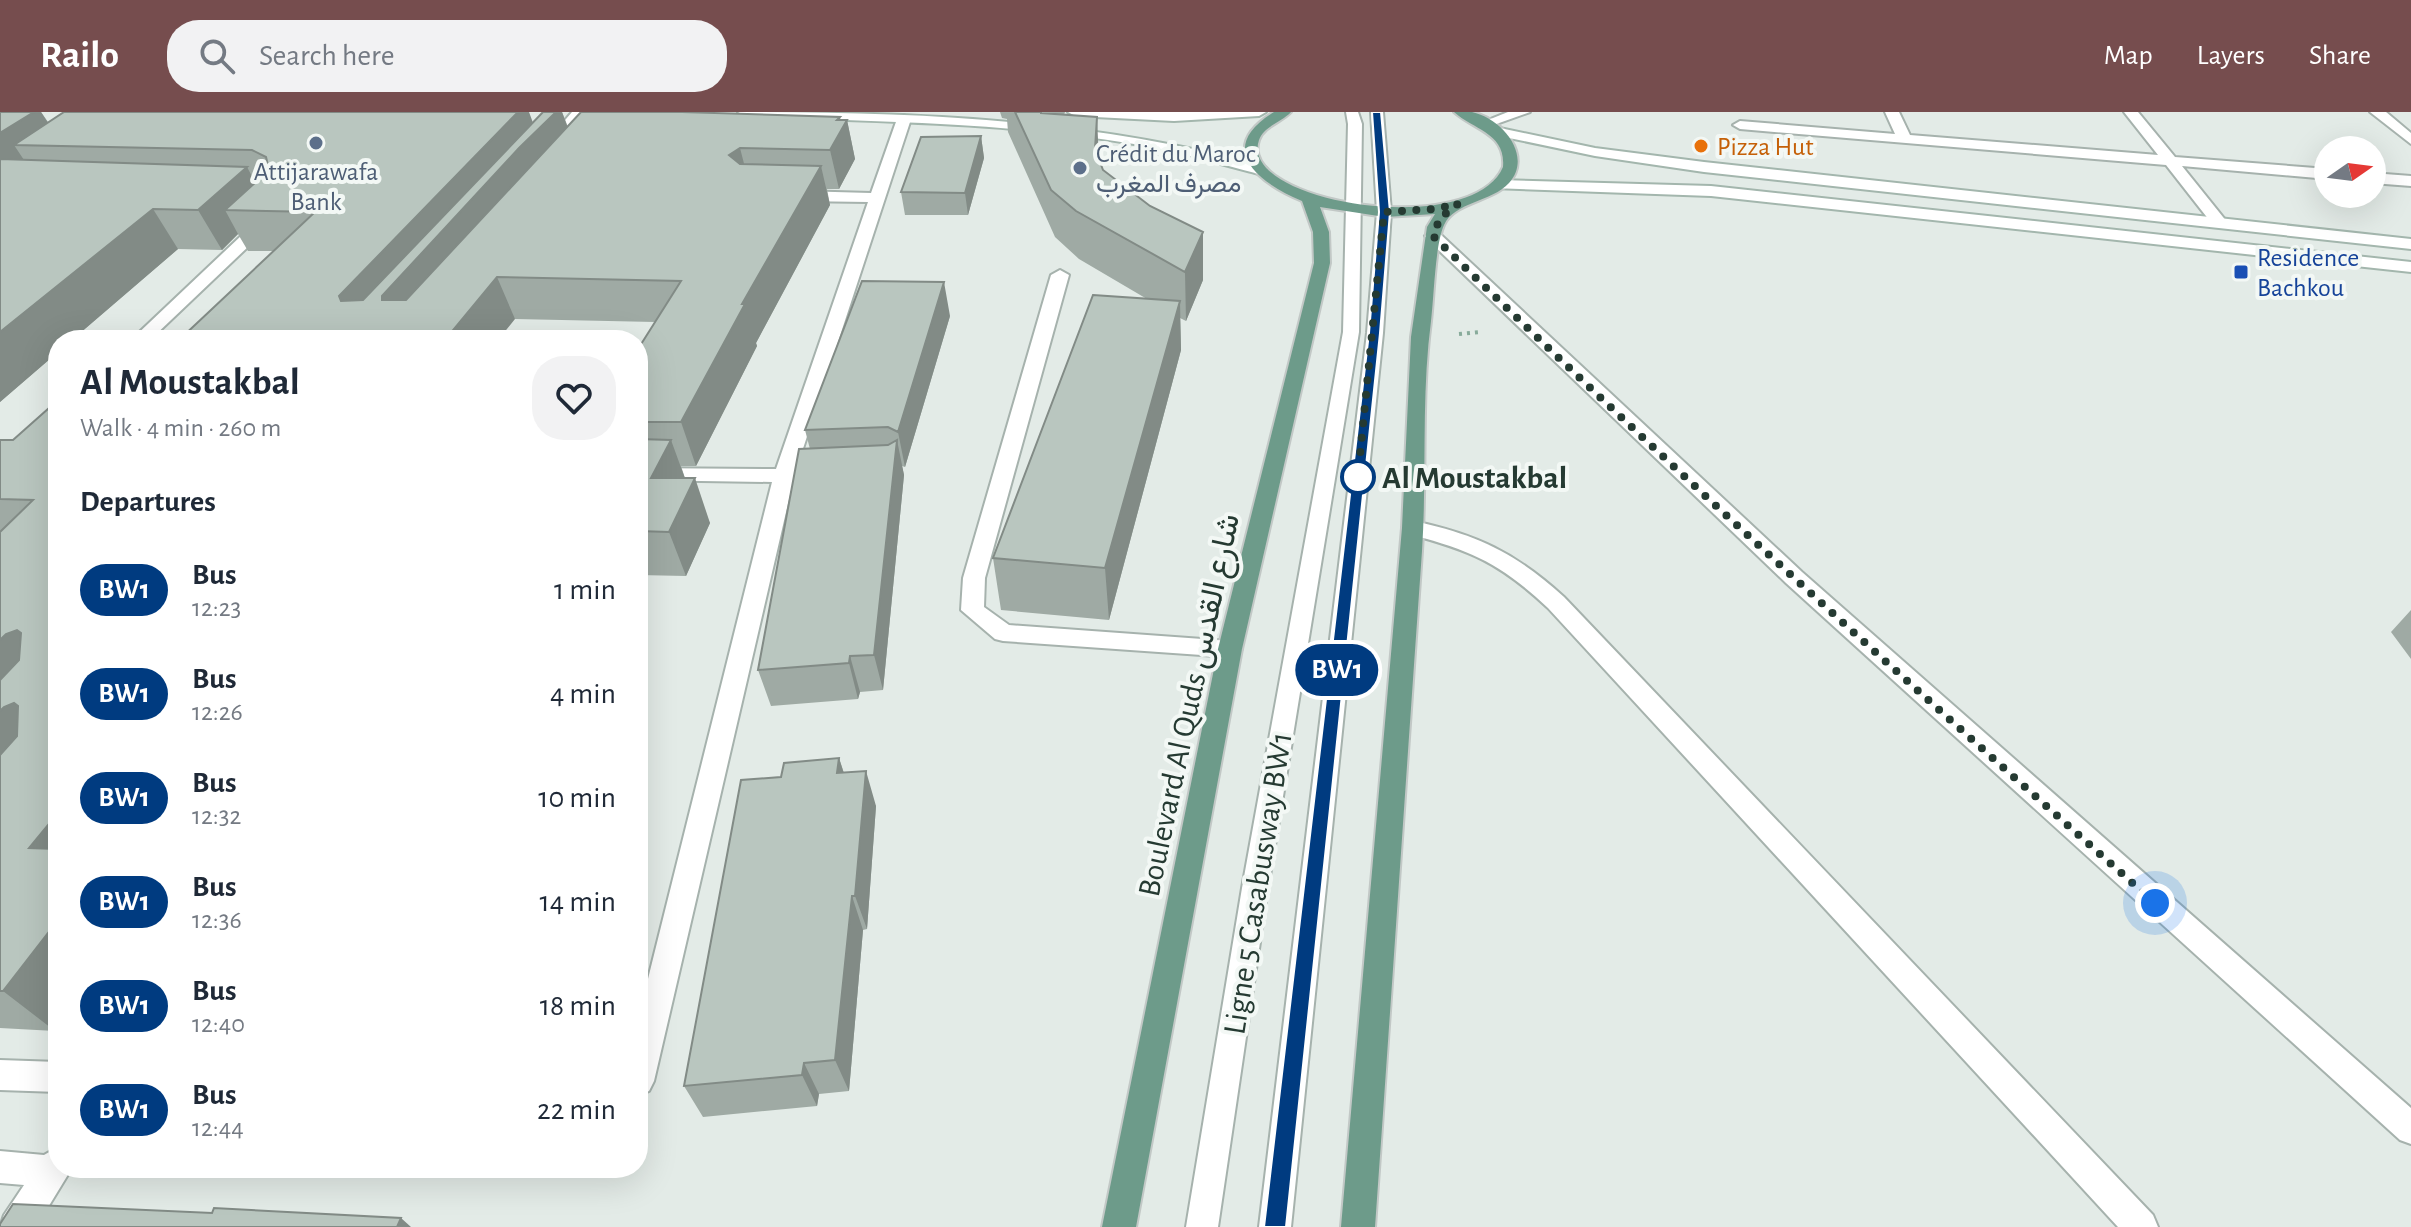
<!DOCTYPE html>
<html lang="en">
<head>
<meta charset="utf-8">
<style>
  body { margin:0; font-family:"Alegreya Sans",Vazirmatn,sans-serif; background:#f2f2f3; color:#1f2937; height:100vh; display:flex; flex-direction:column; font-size:30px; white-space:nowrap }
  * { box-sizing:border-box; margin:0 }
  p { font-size:26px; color:#747a83 }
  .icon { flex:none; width:44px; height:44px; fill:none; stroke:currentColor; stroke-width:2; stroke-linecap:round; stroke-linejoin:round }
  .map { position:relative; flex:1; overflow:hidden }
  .panel { position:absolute; left:48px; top:218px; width:600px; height:848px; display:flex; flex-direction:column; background:#fff; border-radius:32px; box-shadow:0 8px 32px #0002 }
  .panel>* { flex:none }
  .badge { padding:0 16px; border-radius:26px; font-size:28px; line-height:52px }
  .needle { width:52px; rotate:76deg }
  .buttons { position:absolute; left:2314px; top:24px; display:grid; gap:16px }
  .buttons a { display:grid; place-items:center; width:72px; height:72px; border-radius:50%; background:#fff; box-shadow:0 8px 32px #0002; font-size:40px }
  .you { position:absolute; width:40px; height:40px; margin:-20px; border:6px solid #fff; border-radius:50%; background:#1a73e8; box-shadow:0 0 0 12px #1a73e833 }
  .map>.badge { position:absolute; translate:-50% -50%; box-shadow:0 0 0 4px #fff }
  h2 { padding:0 32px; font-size:30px; line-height:72px }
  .round { display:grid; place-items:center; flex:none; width:84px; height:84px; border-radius:32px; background:#f2f2f3 }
  .head { display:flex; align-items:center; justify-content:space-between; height:136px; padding:0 32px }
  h1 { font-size:38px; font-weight:700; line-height:60px }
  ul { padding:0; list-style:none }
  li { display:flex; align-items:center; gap:24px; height:104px; padding:0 32px }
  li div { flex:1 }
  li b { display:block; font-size:30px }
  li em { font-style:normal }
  li .badge { min-width:88px; font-weight:700; text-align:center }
  header { display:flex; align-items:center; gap:48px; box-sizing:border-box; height:112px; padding:0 40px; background:#764d4e; color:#fff }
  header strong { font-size:38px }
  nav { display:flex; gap:44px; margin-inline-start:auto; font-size:28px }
  .search { width:560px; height:72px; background:#f2f2f3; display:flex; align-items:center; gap:20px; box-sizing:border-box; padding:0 28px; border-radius:32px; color:#747a83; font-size:30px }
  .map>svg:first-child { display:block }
</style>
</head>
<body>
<header>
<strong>Railo</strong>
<div class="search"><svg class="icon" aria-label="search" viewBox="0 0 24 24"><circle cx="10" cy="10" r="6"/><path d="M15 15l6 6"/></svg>Search here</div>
<nav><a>Map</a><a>Layers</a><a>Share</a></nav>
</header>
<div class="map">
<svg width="2411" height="1115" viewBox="0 0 2411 1115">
  <rect width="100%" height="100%" fill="#e3ebe7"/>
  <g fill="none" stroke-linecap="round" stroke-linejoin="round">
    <defs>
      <path id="lane" d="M1346 0H1358L1362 12 1359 220 1268 776 1218 1115H1186L1242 776 1343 220 1348 12Z
        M1371 0H1383L1391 100 1383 221 1291 1115H1259L1367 221 1377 100Z"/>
      <path id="street" d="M572 0H587L552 41H542V35Z
        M1508 0H1530L1485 16 1478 12Z
        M1885 0H1899L1910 23 2158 43 2124 0H2138L2175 45 2328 57V67L2182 54 2227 110 2219 115 2213 113 2166 53 1740 17 1733 13 1740 9 1895 22Z
        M2370 0H2386L2411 21V32Z
        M904 3 911 7 796 358 807 360 810 364 807 368 793 370 654 969 649 979 638 984V907L772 370 638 368V356L776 357 868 90 798 89 790 84 798 79 871 81 897 7Z
        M2372 61 2411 64V74L2372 71Z
        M266 104 272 106V112L150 228H131L260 106Z
        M1433 119 1439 121 1802 460 2411 996V1032L2400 1028 1786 471 1427 127 1425 124Z
        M1060 158 1069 163 985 466 984 495 1009 513 1230 529 1238 531 1242 537 1238 543 1230 545 1003 529 995 527 961 498 963 466 1051 163Z
        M1413 409C1476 422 1516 441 1564 485L2153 1103 2158 1115H2118L1548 496C1499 450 1470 438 1405 421L1402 416 1405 411Z
        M0 948 58 950V980L0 978Z
        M58 1035V1056H72L36 1115H0L4 1103 24 1073 0 1071V1039L44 1043Z"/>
      <path id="secondary" d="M738 0C918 0 1089 7 1264 54L1267 57 1259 62C1217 51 1177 40 1134 32 1006 10 875 10 745 4Z
        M1068 0H1266L1259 4 1174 9 1075 4Z
        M1495 15 1595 36 1704 50 2411 127V137L1704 60 1595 44 1490 22 1488 19Z
        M1498 68 1711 74 2411 150V160L1711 84 1493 76V70Z"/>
      <path id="primary" d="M1274 0H1291C1282 10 1264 14 1259 28 1237 91 1472 128 1503 55 1506 21 1474 18 1454 0 1459 0 1467 0 1472 0 1503 7 1533 44 1509 71 1492 90 1454 90 1444 113 1435 133 1434 185 1431 209 1421 285 1427 363 1422 439 1406 664 1391 890 1375 1115H1341L1402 416 1411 225 1427 115 1435 102 1385 105 1320 95 1329 120 1330 151 1242 537 1136 1115H1102L1218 537 1314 151 1313 120 1302 89C1257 70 1215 36 1274 0Z"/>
    </defs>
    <use href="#lane" stroke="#a6b2ad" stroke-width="4"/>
    <use href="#street" stroke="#a6b2ad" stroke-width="4"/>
    <use href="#secondary" stroke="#a3b6ad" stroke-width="4"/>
    <use href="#primary" stroke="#c2c8c6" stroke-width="4"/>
    <path stroke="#88ab9b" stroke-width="4" stroke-dasharray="3 5" stroke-linecap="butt" d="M1459 222 1480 220"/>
    <use href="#lane" fill="#fff" fill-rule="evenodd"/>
    <use href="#street" fill="#fff" fill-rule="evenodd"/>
    <use href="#secondary" fill="#fff" fill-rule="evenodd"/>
    <use href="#primary" fill="#6d9b8a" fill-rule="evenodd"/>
  </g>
  <path fill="#9faaa4" d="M0 0H41L48 10 533 11 543 0H562L568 15 840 5V8H847L855 47 839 77H827L830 93 756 231 757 234 696 354H681L685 366 710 411 686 464 638 463V238L655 210 515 207 274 139H248L238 122 222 138 178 137 72 228H58V240L0 290Z
    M1000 0H1065L1064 3 1099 48 1103 58 1203 168 1186 209 1180 206 1181 238 1109 508 1001 498 993 446 1147 187 1079 147 1055 125 1008 20 1007 7 1002 6Z
    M981 24 984 46 968 103H905L901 80Z
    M950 204 905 355 902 354 904 363 883 578 860 580 858 587 771 594 758 558 810 337 805 318Z
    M58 288V915L55 919 0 916V328H13Z
    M2411 498V547L2391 520Z
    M839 646 844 661 876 694 867 817 863 818 849 979 819 982 817 994 703 1005 684 974 781 665Z"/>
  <path fill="#828b86" d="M34 0H41L63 34 14 33 30 57 0 77V21Z
    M518 0H529L536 19 556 0H562L574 33 403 226H361L339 184Z
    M840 5 842 18 847 8 855 47 839 77 830 38 837 8Z
    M1097 5 1099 50 1095 37Z
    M981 24 984 46 968 103 965 81Z
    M740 36 750 75 729 43Z
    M821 54 830 93 756 231 757 234 696 354 681 310 742 192Z
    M247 55 268 94 225 98 238 122 222 138 198 98Z
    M153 97 178 137 72 228H58V240L0 290V220Z
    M1203 120V168L1186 209 1185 160Z
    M497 165 515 207 498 228H445Z
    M944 170 950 204 905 355 898 320Z
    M1180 189 1181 238 1109 508 1105 456Z
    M671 328 687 372 651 366Z
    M897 328 904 363 883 578 874 543Z
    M695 366 710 411 686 464 669 420Z
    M17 518 57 562 14 591 57 635 0 693V528L6 522Z
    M850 544 860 580 858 587 849 551Z
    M839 646 850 681 837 661Z
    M866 659 876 694 867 817 855 784Z
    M58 701V762L29 736Z
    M852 784 863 818 849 979 835 948Z
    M58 808V915L55 919 3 879Z
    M804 951 819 982 817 994 802 963Z
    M401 1106 411 1115H397Z"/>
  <path fill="#b9c6bf" stroke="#828b86" stroke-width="2" d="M0 0H34L0 21Z
    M64 0H518L339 184 341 189 363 188 543 0H556L519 36 382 184V188H406L581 0H682L840 5 837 8H847L830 38 740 36 729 43 740 52 821 54 742 192H745L681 310H638V237L681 169 497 165 445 228H179L315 100 225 98 269 58 266 45 252 38 14 33Z
    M1015 0H1041V1L1097 5 1095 37 1103 58 1150 94 1203 120 1185 160 1076 99 1051 78Z
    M981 24 965 81 901 80 921 25Z
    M0 47 247 55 198 98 153 97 0 220Z
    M862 169 944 170 898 320 888 315 805 318Z
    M1093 183 1180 189 1105 456 993 446Z
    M58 288V701L29 736 58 737V808L3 879H0V643L17 624 18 594 14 591 4 595 0 599V568L19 548 21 521 17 518 6 522 0 528V420L33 388 0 387V328H13Z
    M638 327 671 328 651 366H695L669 420 638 419Z
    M897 328 874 543 850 544 849 551 758 558 799 337 888 333Z
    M839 646 837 661 866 659 855 784H852L835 948 804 951 802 963 684 974 741 668 781 665 784 651Z
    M13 1092 212 1101 214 1096 401 1106 397 1115H0V1112Z"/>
  <path fill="#003b80" stroke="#fff" stroke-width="2" d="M1372 0H1381L1390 100 1380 221 1286 1115H1264L1369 221 1379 100Z"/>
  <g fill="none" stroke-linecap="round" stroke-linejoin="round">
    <path stroke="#253a32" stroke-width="8" stroke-dasharray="0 14.4" d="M1358 365 1357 374 1384 100 1435 97 1458 92 1440 106 1433 124C1667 354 1910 573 2155 791"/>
  </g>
  <g fill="#5c6f8a" stroke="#f3f8f5" stroke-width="3">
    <circle cx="316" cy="31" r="8"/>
    <circle cx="1080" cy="56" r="8"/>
  </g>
  <circle fill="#e8710a" stroke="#f3f8f5" stroke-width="3" cx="1701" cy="34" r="8"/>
  <rect fill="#1a4fb4" stroke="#f3f8f5" stroke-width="3" x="2233" y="152" width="16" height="16" rx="4"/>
  <circle fill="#fff" stroke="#003b80" stroke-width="4" cx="1358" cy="365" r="16"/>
  <g text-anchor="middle" stroke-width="8" stroke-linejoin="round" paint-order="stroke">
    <g font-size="26" fill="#c56008" stroke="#f3f8f5" text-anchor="start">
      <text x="1717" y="43">Pizza Hut</text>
    </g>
    <g font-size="26" fill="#4e5e75" stroke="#f3f8f5" text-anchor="start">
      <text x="1096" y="50">Crédit du Maroc<tspan x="1096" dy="30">مصرف المغرب</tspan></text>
      <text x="316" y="68" text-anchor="middle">Attijarawafa<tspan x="316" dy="30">Bank</tspan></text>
    </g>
    <g font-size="26" fill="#164399" stroke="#f3f8f5" text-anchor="start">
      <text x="2257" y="154">Residence<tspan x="2257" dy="30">Bachkou</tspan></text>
    </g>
    <g font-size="32" font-weight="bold" fill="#253a32" stroke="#f3f8f5" text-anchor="start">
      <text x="1382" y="376">Al Moustakbal</text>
    </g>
    <g font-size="32" fill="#253a32" stroke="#f3f8f5">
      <text transform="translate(1188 593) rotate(-78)" y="11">Boulevard Al Quds شارع القدس</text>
      <text transform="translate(1257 771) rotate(-81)" y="11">Ligne 5 Casabusway BW1</text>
    </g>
  </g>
</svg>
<div class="buttons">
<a><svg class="needle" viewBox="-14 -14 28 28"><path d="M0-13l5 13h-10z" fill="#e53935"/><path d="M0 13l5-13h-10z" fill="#747a83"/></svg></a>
</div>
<div class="you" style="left:2155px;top:791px"></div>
<b class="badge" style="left:1337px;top:558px;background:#003b80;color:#fff">BW1</b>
<section class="panel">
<div class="head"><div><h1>Al Moustakbal</h1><p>Walk · 4 min · 260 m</p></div><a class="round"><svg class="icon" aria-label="heart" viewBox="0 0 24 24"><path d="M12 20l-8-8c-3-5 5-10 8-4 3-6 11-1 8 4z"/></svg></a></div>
<h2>Departures</h2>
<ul>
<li><span class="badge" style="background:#003b80;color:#fff">BW1</span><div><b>Bus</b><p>12:23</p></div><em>1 min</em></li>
<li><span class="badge" style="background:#003b80;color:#fff">BW1</span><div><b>Bus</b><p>12:26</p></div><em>4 min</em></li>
<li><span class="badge" style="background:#003b80;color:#fff">BW1</span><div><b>Bus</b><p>12:32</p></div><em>10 min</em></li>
<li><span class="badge" style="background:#003b80;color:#fff">BW1</span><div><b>Bus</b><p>12:36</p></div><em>14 min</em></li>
<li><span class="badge" style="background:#003b80;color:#fff">BW1</span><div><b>Bus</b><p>12:40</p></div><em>18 min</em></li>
<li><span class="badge" style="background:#003b80;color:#fff">BW1</span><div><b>Bus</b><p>12:44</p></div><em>22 min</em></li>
</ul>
</section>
</div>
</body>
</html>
